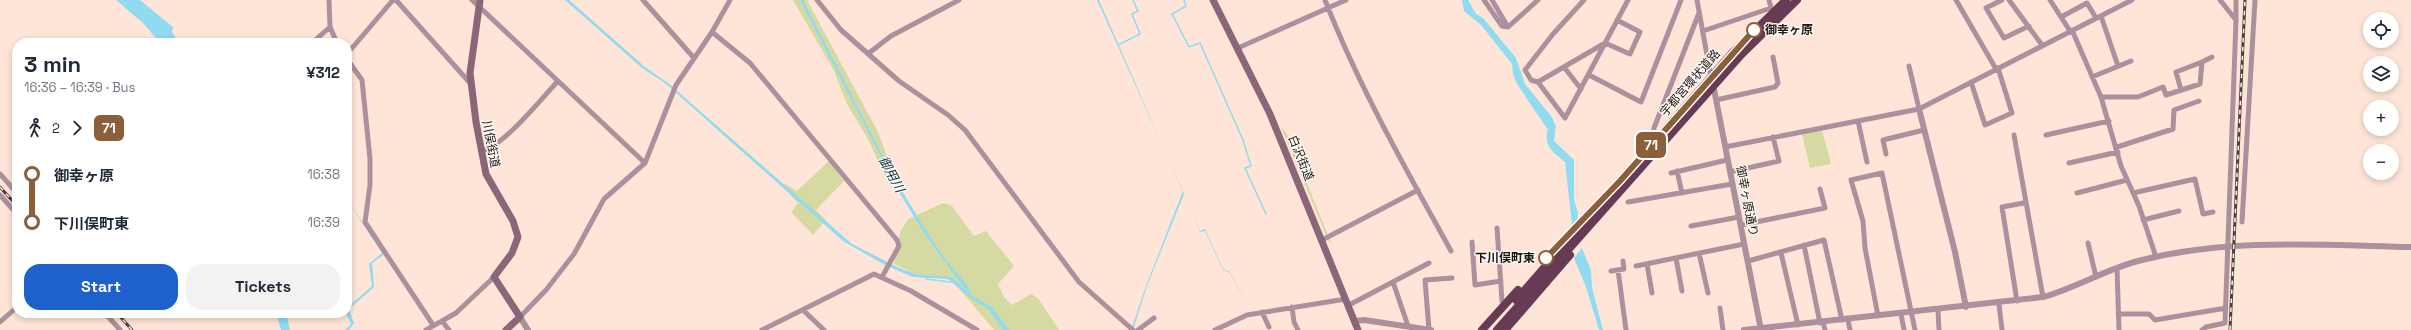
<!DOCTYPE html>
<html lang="en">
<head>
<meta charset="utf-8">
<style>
  body { margin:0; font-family:"Space Grotesk","Noto Sans JP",sans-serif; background:#f2f2f3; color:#1f2937; height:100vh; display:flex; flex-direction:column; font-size:15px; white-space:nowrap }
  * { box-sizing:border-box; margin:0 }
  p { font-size:13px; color:#747a83 }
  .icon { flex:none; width:22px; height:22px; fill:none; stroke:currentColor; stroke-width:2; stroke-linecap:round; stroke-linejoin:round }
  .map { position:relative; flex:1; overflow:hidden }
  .sheet { position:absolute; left:12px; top:38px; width:340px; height:280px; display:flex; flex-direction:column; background:#fff; border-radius:16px; box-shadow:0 2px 6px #0003 }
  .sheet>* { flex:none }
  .badge { padding:0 8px; border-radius:6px; font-size:14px; line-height:26px }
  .controls { position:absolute; left:2363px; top:12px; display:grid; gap:8px }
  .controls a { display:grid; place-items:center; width:36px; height:36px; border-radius:50%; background:#fff; box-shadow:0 2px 6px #0003; font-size:20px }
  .map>.badge { position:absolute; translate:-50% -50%; box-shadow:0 0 0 2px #fff }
  .legs { display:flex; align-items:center; gap:6px; height:44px; padding:0 12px; font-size:13px }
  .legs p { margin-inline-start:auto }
  .headline { display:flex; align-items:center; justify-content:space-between; height:68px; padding:0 12px }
  h1 { font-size:22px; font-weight:600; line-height:30px }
  .primary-button { display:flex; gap:8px; margin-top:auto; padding:8px 12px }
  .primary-button a { flex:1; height:46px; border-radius:16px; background:#1e60cc; color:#fff; font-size:16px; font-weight:600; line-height:46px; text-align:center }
  .primary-button a+a { background:#f2f2f3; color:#1f2937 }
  ul { padding:0 12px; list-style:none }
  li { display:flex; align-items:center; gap:14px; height:48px; font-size:15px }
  li i { display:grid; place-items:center; width:6px; height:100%; margin:0 5px; background:currentColor }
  li i::after { content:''; width:10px; height:10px; margin:-5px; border:3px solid; border-radius:50%; background:#fff }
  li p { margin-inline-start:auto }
  li:first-child i { background:linear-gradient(#0000 50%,currentColor 0) }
  li:last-child i { background:linear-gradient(currentColor 50%,#0000 0) }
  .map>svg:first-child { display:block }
</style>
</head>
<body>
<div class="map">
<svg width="2411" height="330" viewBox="0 0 2411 330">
  <rect width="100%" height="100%" fill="#fee5d7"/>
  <path fill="#d5daa2" d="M793 0H807L878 132 891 167 886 179 868 139 847 104 834 71Z
    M1281 127 1287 134 1332 245 1328 240Z
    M1822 130 1831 164 1810 168 1802 134Z
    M829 161 844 181 816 210 826 220 813 235 791 212 798 203 782 186 785 184 797 191Z
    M943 203 952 206 974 236 986 231 1014 266 998 284 1004 297 1012 305 1031 294 1038 298 1059 330H994L950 278 915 274 894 264 900 232 908 219Z"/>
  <path fill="#90dbef" d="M116 0H140L173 27 172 32 179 43H160L144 24Z
    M565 0H569L645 67 668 83 852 244 911 274 952 277 967 292 924 233 899 192 800 0H803L893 176 922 224 945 259 967 285 971 295 992 307 1009 330H1003L989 310 969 297 948 279 913 277 885 265 843 241 665 83 642 68Z
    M1097 0H1099L1200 231 1205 229 1223 269 1230 272 1250 311 1230 273 1223 270 1205 231 1200 232 1184 194 1147 286 1133 330H1131L1146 286 1183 191Z
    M1462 0H1468L1476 14 1483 18 1516 58 1525 84 1551 116 1556 126 1554 141 1574 160V200L1578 213 1577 221 1572 225 1565 162C1554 153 1543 146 1548 130L1517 84 1513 74 1512 64 1481 25 1464 11Z
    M347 200 385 254 372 263 374 287 349 309 354 323 349 330H345L351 324 346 313 347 308 372 286 369 264 382 253Z
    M1582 248 1591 270 1592 288 1603 330H1599L1586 287 1574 258Z
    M276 313H286L290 330H281Z"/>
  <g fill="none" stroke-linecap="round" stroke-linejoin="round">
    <path stroke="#90dbef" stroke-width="1.5" d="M1184 0 1186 6 1172 14 1189 47 1200 43 1243 140 1251 166 1245 168 1266 214
      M1118 45 1140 34 1132 14 1138 11 1133 0
      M894 267 919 276
      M926 279 951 282"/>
    <path stroke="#ab919e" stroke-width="5" d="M329 0 330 27 337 43
      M396 0 470 83
      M472 0 645 163
      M643 0 694 58
      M817 0 841 30 899 81 948 115 965 130 1079 282 1133 330
      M1325 0C1359 87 1406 169 1451 251
      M1484 0 1502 26 1508 27
      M1492 0 1508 27 1538 0
      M1584 0 1553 34 1525 70 1531 80 1538 82 1565 118 1628 0
      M1697 0 1711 77
      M1956 0 1996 69
      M2002 0 1986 8 2004 38 2029 26
      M2009 0 2042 45
      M2050 0 2070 31
      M2220 0 2236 20V0
      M2101 16 2118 66
      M2061 17 2087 3 2096 18
      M2072 30 2101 97 2121 166 2139 206 2156 257
      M1703 31 1771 8 1769 0
      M712 32 750 63 897 240 899 246 882 277
      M312 43 330 27
      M1238 48 1346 0
      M869 53 891 36 959 0
      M347 54 393 0
      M347 59 362 80 370 159V185L365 222 433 325
      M1909 66 1919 109
      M1564 67 1581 89
      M1589 75 1641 102 1681 0
      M2092 77 2131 61
      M1538 82 1605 43 1630 54 1640 32 1617 20
      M1971 82 1985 125 2012 113 1998 68
      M2181 90 2176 72 2202 62
      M2101 97H2138L2163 87 2166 95 2200 84 2202 62 2212 57
      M1716 100 1775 87 1778 83 1773 57
      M1858 121 1867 162
      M2014 135 2043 297
      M2046 135 2109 121
      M1652 143 1654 128 1699 13
      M1725 147 1919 109 2132 0
      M2117 147 2173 129 2174 110 2199 101
      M481 151C504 146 541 99 558 81
      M1886 154 1883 140 1924 130
      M2069 163 2118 152
      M1677 171 1682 193
      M1730 172 1779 161 1773 137
      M1671 173 1727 160
      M0 174 17 193
      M2077 193 2127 180
      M2133 193 2195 179 2203 214 2213 212
      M0 195 17 214
      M1628 202 1732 184
      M2143 220 2179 211
      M2242 222 2255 0
      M1741 225 1825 208 1820 189
      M1691 226 1739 217
      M1497 228 1502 301 1506 304
      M1322 240 1418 190
      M1472 242 1475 285 1501 281
      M2088 243 2096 277
      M1804 245 1820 323
      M1699 253 1708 293
      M1781 253 1798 325
      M1676 258 1682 291
      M1748 261 1824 240 1842 320
      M1647 264 1652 293
      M1636 266 1744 244
      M2117 268 2119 330
      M1618 270 1626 330
      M1611 271 1624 269 1623 261
      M1393 282 1407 323 1406 326
      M2017 301 2002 207 2024 203
      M1999 304 2002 330
      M1349 305 1429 263
      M1292 307 1294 322 1298 330
      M1720 308 1723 330
      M803 310 824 330
      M1938 310 1939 330
      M1262 312 1269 327
      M105 313 120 330
      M1901 314 1904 330
      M2119 314H2149L2155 320 2226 308
      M1878 316 1865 248 1863 221 1851 180 1882 173 1915 330
      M520 317 546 290 574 254 604 199 645 163 676 85 712 32 730 0
      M1848 320 1850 330
      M442 321 449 330
      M0 322 17 307
      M1823 322 1825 330
      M426 330 456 313 494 277
      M762 330 874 274 911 291 977 330
      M1138 330 1154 318
      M1215 330 1247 315 1346 299
      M1429 330 1425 280 1452 278
      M2202 330 2206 327 2225 323 2236 20"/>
    <path stroke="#ab919e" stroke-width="6" d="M1713 84 1761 330
      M1919 109 1955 252 1966 307
      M520 317 528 330
      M1354 321 1364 320 1431 330
      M1744 330 2043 297C2077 288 2107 268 2142 260 2230 238 2321 245 2411 247"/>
    <path stroke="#8b6679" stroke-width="7" d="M480 0 470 73 476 122 486 174 513 221 518 237 512 253 494 277 520 317 506 330
      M1213 0 1270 114 1358 330"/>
    <path stroke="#683b54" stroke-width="8" d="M1516 300 1734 51 1786 0
      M1482 330 1518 290
      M1497 330 1740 56 1797 0
      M1505 330 1570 255"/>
    <defs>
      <path id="rail" d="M0 187 17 206
        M117 313 132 330
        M2230 330 2245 0"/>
    </defs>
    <use href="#rail" stroke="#4b3f38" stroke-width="3"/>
    <use href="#rail" stroke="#fcf7f4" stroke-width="1.5" stroke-dasharray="4.5" stroke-linecap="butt"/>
  </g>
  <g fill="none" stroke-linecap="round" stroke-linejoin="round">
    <defs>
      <path id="line-1" d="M1546 258 1620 181 1754 30"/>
    </defs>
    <use href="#line-1" stroke="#fff" stroke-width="9"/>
    <use href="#line-1" stroke="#8b5e3c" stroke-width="6"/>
  </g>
  <g fill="#fff" stroke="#8b5e3c" stroke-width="2">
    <circle cx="1754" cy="30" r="7"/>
    <circle cx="1546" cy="258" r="7"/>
  </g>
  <g text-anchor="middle" stroke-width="3" stroke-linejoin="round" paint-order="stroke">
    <g font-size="12" font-weight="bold" fill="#1e1610" stroke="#fcf7f4" text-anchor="start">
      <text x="1765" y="34">御幸ヶ原</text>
      <text x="1535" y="262" text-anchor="end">下川俣町東</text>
    </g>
    <g font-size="12" fill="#1e1610" stroke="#fcf7f4">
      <text transform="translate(1690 83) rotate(-49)" y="4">宇都宮環状道路</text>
      <text transform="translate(491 144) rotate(79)" y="4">川俣街道</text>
      <text transform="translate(1301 158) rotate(68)" y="4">白沢街道</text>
      <text transform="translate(1747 201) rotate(79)" y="4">御幸ヶ原通り</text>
    </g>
    <g font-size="13" font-style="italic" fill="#0b3039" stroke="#fcf7f4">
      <text transform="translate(892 174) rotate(61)" y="5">御用川</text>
    </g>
  </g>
</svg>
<div class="controls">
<a><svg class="icon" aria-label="locate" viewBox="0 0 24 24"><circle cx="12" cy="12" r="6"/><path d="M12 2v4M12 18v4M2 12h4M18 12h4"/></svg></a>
<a><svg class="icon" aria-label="layers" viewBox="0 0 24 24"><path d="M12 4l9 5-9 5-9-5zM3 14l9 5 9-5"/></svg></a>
<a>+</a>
<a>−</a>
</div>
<b class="badge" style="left:1651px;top:145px;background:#8b5e3c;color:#fff">71</b>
<section class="sheet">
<div class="headline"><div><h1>3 min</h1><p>16:36 – 16:39 · Bus</p></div><b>¥312</b></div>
<div class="legs"><svg class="icon" aria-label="walk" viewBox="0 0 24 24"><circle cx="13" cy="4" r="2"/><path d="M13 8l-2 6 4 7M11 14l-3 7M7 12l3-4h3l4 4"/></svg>2<svg class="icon" aria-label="forward" viewBox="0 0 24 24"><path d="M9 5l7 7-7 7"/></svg><b class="badge" style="background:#8b5e3c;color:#fff">71</b></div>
<ul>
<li><i style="color:#8b5e3c"></i><b>御幸ヶ原</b><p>16:38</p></li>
<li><i style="color:#8b5e3c"></i><b>下川俣町東</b><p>16:39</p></li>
</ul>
<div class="primary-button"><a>Start</a><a>Tickets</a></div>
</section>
</div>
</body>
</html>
